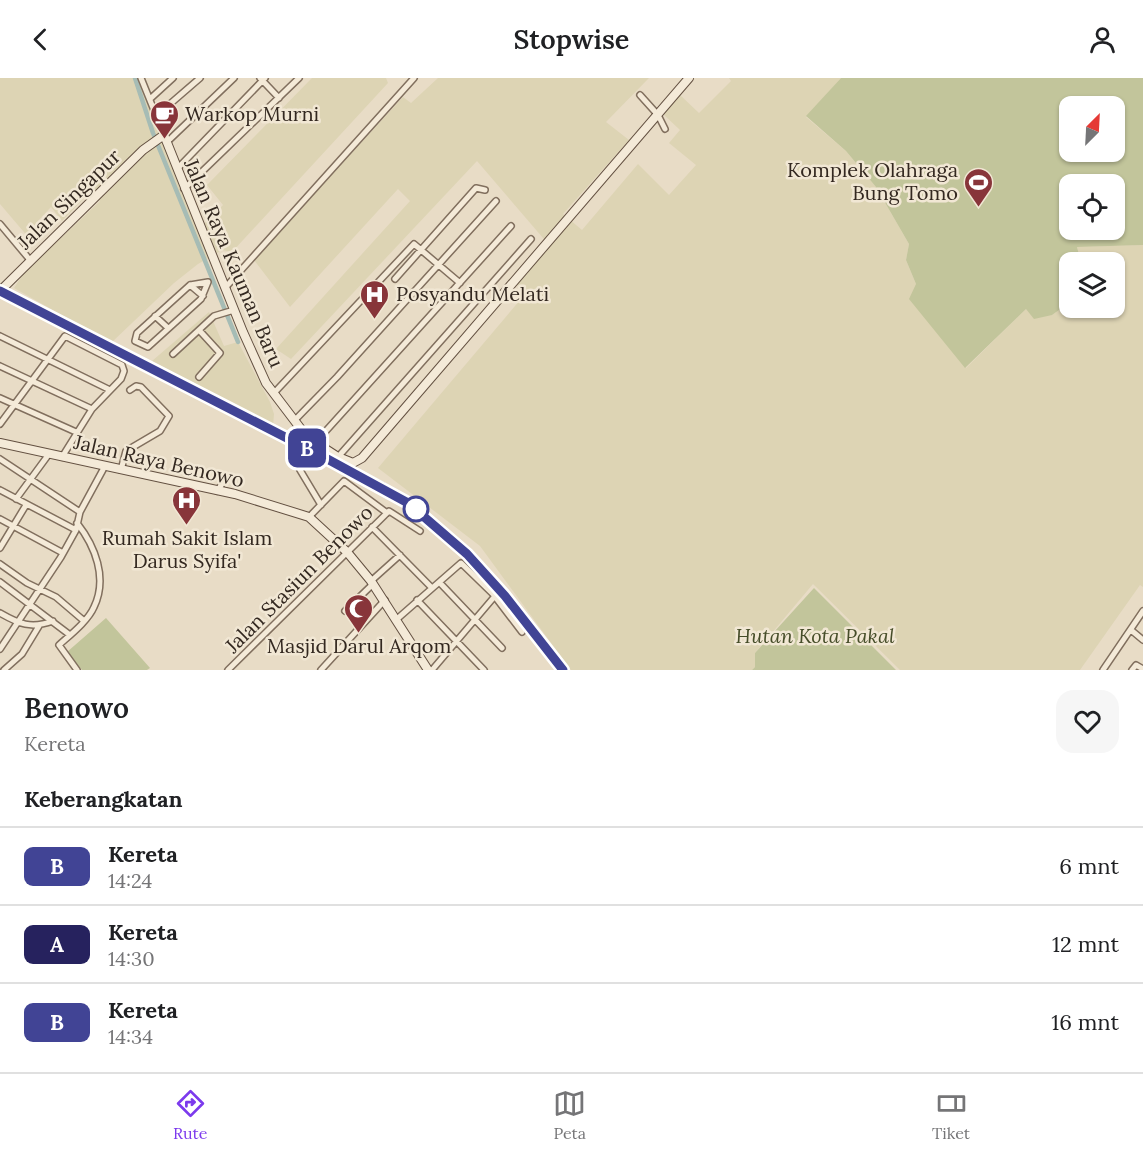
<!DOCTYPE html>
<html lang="id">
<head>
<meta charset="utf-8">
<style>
  body { margin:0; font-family:Lora,serif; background:#f6f6f6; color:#202124; height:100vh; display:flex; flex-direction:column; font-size:22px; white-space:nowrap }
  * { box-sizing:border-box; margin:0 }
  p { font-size:20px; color:#757577 }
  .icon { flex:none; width:33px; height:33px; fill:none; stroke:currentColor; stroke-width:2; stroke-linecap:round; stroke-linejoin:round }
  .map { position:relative; height:592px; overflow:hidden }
  .drawer { display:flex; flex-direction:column; background:#fff; flex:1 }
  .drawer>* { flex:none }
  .badge { padding:0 12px; border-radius:9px; font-size:21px; line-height:39px }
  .needle { width:39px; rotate:24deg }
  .controls { position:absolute; left:1059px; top:18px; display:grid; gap:12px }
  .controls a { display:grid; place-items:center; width:66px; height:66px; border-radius:12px; background:#fff; box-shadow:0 2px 4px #0004; font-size:30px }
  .map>.badge { position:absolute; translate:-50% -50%; box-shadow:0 0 0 3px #fff }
  h2 { padding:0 24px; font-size:22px; line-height:54px }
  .round { display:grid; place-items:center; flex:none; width:63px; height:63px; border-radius:18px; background:#f6f6f6 }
  .headline { display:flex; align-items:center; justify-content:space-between; height:102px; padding:0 24px }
  h1 { font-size:28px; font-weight:600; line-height:45px }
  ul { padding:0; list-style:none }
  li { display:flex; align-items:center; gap:18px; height:78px; padding:0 24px; border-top:2px solid #e0e0e0 }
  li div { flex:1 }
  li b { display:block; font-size:22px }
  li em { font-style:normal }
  li .badge { min-width:66px; font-weight:700; text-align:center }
  header { display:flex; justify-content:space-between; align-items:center; height:78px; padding:0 24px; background:#fff; font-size:27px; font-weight:600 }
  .dock { display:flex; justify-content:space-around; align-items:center; height:84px; border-top:2px solid #e0e0e0; background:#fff; font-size:16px; color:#757577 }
  .dock a { display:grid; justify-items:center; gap:3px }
  .dock .on { color:#7c3aed }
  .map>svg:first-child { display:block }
</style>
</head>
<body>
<header><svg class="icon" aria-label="back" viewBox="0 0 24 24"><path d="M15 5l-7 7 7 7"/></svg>Stopwise<svg class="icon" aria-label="person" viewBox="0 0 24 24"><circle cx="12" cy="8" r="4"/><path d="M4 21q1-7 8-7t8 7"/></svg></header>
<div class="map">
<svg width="1143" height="592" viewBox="0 0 1143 592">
  <rect width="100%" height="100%" fill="#e8dcc6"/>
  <path fill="#ddd4b4" d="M0 0H146L144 2 202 148 223 127 207 107 312 0H386L388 5 232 174 222 172 198 186 174 205 111 265 14 210 23 196 100 123 90 114 62 143 51 129 36 145 42 150 29 160 0 126Z
    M438 0H649L606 44 629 62 563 136 582 152 638 86 669 117 696 87 669 65 680 52 663 36 679 16 699 35 731 3 729 0H841L806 39 846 73 876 109 909 166 906 182 916 206 966 290 1026 231 1052 237 1069 225 1070 230H1114V184H1081L1077 169 1143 167V509L1140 507 1080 592H900L813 506 755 575V589L752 592H571L480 468 378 390 526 215 515 205 549 167 477 83 291 281 276 271 410 123 398 111 290 229 254 182 403 19 411 25Z
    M209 234 224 268 238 264 270 324 274 336 273 348 152 283Z"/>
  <path fill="#c2c59b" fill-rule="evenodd" d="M841 0H1143V167L1077 169 1081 184H1070L1069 225 1052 237 1034 241 1026 231 965 290 909 221 916 206 906 182 909 166 876 109 846 73 806 38ZM1070 28H1114V74H1070ZM1070 106H1114V152H1070Z
    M814 510 896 592H752L755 589V575Z
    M106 540 150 590 147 592H82L67 574Z"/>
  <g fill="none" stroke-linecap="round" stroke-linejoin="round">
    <path stroke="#a6bcb5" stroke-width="4.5" d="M135 0 153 55 238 264"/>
    <defs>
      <path id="street" d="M141 0 164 57
        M260 0 279 20
        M640 17 658 37 665 51
        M150 21 173 0
        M156 38 200 0
        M167 64 234 0
        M177 91 265 0
        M184 111 299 0
        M0 146 30 182
        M395 201 476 110 485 112
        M208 204 201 221 148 269 135 263 137 255 190 207Z
        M190 207 203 218
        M225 210 414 0
        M155 238 167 249
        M0 258 108 311
        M173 276 214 238 234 232
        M0 288 92 331
        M199 299 220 275 199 252
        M274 315 414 166 460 205
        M0 320 76 354
        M295 342 337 299 496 123
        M0 346 65 258 122 287 124 293 121 301 92 331 62 379
        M315 365 511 148
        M338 379 531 161
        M0 381 80 434
        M121 392 126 373 160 353 169 338 141 309 136 308 130 312
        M300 392 321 427
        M0 412 76 452
        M217 413 227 399
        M16 421 49 376
        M309 439 344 403 387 435
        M0 441 63 475
        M372 449 431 509
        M0 470 26 427
        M0 486 27 505 56 519 83 542
        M371 503 400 477
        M0 504 70 557
        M440 505 502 570
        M496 520 522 554
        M417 522 484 592
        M345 533 373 506
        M0 535C19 546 31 551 53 543
        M397 541 461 485 495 518 432 592
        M1131 552 1143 562
        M0 571 61 479 76 452 80 434 105 388
        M4 592 22 576 39 548
        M77 592 59 567C70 557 88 543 94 529 108 500 95 468 77 445
        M228 592 389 433 420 453
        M321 592 385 522
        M1103 592 1143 533
        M1132 592 1136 587 1143 591"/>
      <path id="secondary" d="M0 213 143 72 164 57 243 254 266 305 307 359 338 379 353 385 362 380 405 330 689 0
        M0 365 235 416 309 439 347 474 371 503 428 592"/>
    </defs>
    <use href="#street" stroke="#816f5e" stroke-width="8"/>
    <use href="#secondary" stroke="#635041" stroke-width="10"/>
    <use href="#street" stroke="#f4ead8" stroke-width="5"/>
    <use href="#secondary" stroke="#f4ead8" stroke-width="8"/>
    <defs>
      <path id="rail" d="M0 210 383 406C459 454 514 520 567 592"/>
    </defs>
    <use href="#rail" stroke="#332820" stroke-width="4"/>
    <use href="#rail" stroke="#f1e7d4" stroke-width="1.5" stroke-dasharray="4.5" stroke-linecap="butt"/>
  </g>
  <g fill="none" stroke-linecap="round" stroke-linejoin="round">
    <defs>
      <path id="line" d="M0 213 320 377 408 425 467 476 505 518 563 592"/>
    </defs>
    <use href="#line" stroke="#fff" stroke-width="14"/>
    <use href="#line" stroke="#414495" stroke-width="9"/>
  </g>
  <defs>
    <symbol id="cafe-pin" viewBox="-11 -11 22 30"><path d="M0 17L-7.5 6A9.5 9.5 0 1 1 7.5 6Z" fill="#88353a" stroke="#f1e7d4"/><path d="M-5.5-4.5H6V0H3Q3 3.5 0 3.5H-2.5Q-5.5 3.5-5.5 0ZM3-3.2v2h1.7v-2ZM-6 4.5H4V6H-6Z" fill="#fff"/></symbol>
    <symbol id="stadium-pin" viewBox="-11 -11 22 30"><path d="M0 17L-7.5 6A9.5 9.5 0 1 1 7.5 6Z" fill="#88353a" stroke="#f1e7d4"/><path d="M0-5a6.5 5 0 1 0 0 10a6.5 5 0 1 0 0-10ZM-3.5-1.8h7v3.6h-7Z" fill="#fff"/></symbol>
    <symbol id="hospital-pin" viewBox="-11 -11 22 30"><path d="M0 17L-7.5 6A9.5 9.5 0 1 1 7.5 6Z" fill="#88353a" stroke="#f1e7d4"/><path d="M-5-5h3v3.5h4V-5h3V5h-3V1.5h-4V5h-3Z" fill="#fff"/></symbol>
    <symbol id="mosque-pin" viewBox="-11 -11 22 30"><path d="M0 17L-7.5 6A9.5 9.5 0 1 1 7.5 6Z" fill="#88353a" stroke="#f1e7d4"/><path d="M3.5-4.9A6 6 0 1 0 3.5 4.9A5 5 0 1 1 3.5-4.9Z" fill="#fff"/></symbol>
  </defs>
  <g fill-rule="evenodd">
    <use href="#cafe-pin" x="148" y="20" width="33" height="45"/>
    <use href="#stadium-pin" x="962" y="88" width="33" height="45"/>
    <use href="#hospital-pin" x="358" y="200" width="33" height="45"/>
    <use href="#hospital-pin" x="170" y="406" width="33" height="45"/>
    <use href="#mosque-pin" x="342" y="514" width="33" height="45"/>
  </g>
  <circle fill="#fff" stroke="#414495" stroke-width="3" cx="416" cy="431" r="12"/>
  <g text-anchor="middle" stroke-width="5" stroke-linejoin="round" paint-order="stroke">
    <g font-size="20" fill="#332820" stroke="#f1e7d4" text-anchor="start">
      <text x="185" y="43">Warkop Murni</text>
      <text x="958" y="99" text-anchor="end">Komplek Olahraga<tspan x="958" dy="23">Bung Tomo</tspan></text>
      <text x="396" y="223">Posyandu Melati</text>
      <text x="187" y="467" text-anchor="middle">Rumah Sakit Islam<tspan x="187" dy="23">Darus Syifa'</tspan></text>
      <text x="359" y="575" text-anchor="middle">Masjid Darul Arqom</text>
    </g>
    <g font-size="20" fill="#332820" stroke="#f1e7d4">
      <text transform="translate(69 121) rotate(-44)" y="7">Jalan Singapur</text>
      <text transform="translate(234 185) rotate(67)" y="7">Jalan Raya Kauman Baru</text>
      <text transform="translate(159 383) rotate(13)" y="7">Jalan Raya Benowo</text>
      <text transform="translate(299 501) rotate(-45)" y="7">Jalan Stasiun Benowo</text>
    </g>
    <g font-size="20" font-style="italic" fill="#464d29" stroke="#f1e7d4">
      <text x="815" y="565">Hutan Kota Pakal</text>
    </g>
  </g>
</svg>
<div class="controls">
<a><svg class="needle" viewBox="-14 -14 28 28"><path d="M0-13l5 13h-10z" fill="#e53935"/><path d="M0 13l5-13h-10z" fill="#757577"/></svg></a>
<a><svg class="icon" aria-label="locate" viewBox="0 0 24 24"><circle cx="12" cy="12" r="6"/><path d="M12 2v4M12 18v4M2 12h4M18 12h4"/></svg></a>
<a><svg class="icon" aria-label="layers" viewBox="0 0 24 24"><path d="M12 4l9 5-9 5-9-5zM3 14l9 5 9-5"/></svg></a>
</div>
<b class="badge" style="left:307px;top:370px;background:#414495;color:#fff">B</b>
</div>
<section class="drawer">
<div class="headline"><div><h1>Benowo</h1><p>Kereta</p></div><a class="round"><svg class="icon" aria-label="heart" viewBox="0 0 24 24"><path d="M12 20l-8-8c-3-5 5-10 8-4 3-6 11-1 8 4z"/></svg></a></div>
<h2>Keberangkatan</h2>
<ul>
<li><span class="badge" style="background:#414495;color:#fff">B</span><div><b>Kereta</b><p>14:24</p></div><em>6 mnt</em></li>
<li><span class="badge" style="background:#26225e;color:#fff">A</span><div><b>Kereta</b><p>14:30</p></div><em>12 mnt</em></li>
<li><span class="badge" style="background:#414495;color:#fff">B</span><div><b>Kereta</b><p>14:34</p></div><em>16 mnt</em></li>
</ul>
</section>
<nav class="dock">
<a class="on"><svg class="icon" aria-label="directions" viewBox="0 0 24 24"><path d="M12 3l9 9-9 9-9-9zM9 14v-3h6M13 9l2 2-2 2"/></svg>Rute</a>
<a><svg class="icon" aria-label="map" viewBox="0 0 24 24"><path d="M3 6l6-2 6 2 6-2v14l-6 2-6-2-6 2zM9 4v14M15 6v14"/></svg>Peta</a>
<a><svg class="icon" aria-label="tickets" viewBox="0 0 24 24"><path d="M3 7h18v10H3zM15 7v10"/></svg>Tiket</a>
</nav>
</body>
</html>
